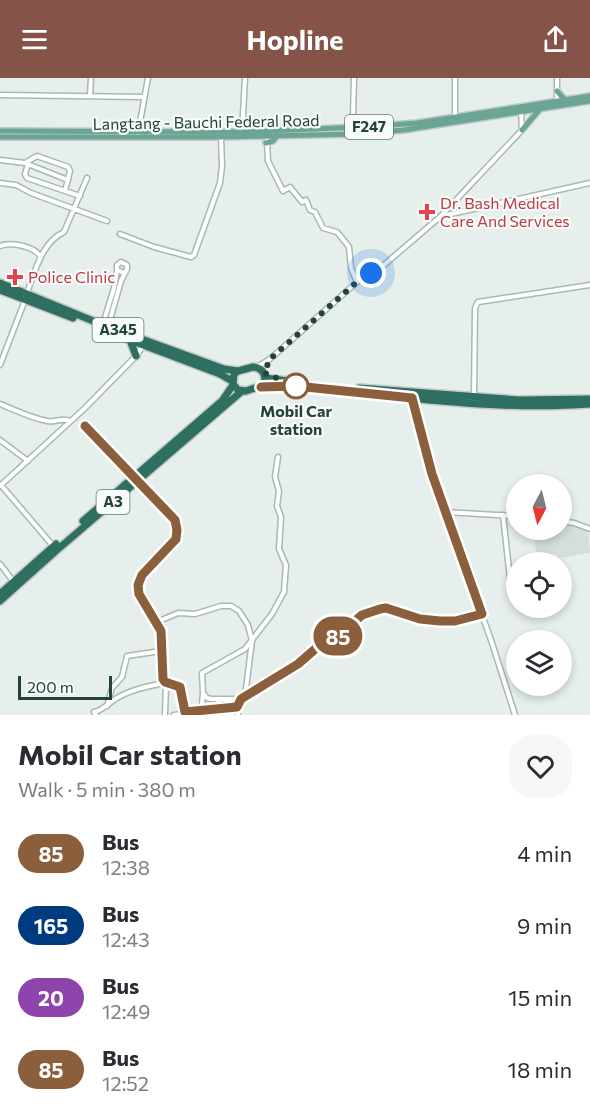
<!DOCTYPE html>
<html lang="en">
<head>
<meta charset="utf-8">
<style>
  body { margin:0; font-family:Commissioner,sans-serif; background:#f7f7f7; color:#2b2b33; height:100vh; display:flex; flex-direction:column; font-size:22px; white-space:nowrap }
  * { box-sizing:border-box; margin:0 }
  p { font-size:20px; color:#7c7c81 }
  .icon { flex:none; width:33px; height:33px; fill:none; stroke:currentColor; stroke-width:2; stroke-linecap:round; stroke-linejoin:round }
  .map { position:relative; height:637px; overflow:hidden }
  .panel { display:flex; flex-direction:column; background:#fff; flex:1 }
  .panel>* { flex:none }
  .badge { padding:0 12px; border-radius:20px; font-size:21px; line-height:39px }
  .needle { width:39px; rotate:187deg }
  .fabs { position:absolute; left:506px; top:396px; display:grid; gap:12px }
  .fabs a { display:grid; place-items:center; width:66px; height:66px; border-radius:50%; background:#fff; box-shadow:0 3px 9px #0003; font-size:30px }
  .scale { position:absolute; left:18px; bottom:15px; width:94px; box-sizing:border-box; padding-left:6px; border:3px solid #24423a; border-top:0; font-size:16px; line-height:21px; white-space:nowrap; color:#24423a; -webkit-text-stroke:4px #f7fbf9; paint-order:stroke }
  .you { position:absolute; width:30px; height:30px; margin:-15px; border:4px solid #fff; border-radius:50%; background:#1a73e8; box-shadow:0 0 0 9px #1a73e833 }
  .map>.badge { position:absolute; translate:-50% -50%; box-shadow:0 0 0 3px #fff }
  .round { display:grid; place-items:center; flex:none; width:63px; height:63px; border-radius:24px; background:#f7f7f7 }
  .overview { display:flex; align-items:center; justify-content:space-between; height:102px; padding:0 18px }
  h1 { font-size:28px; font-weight:700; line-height:45px }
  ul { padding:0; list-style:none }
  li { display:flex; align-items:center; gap:18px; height:72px; padding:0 18px }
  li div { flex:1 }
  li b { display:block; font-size:22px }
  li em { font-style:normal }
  li .badge { min-width:66px; font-weight:700; text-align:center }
  header { display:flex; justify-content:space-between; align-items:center; height:78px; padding:0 18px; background:#855347; color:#fff; font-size:27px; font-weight:700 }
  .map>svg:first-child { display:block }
</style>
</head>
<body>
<header><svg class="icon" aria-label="menu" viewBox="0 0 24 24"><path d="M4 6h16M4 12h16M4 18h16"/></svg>Hopline<svg class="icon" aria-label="share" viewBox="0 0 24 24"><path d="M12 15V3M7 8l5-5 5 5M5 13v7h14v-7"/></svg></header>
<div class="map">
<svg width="590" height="637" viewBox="0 0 590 637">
  <rect width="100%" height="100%" fill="#e6efeb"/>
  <path fill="#d4dfda" d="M561 445 576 447 588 453 590 475 558 480 557 476 537 479 533 452H561Z"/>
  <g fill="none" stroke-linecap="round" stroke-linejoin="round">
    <defs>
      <path id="minor" d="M354 0 353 39 359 56
        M455 0V38
        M557 0V23
        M0 17 144 19
        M90 18 91 0
        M242 54 245 0
        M138 55 148 0
        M267 63 268 83 283 113 290 109 302 124 306 122 310 132 315 134 323 150 337 154 346 165 349 169 351 190 357 204
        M0 82 25 85 68 102
        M25 85 37 78 68 89 70 93 65 113
        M28 86 25 96 27 100 80 118
        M0 105 16 107 31 115 107 143
        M442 138 590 105
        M120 156 154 169 191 179 194 177 220 105 222 88 221 59
        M0 168C11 164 34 168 40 178
        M27 215C35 193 42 164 64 154L87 100
        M103 246 114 210 117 193
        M108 249 121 203 127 191V187L121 184 117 187V192L124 195
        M0 287 25 222
        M257 289 270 281 357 204 384 187 441 138 522 52 521 33
        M474 319 475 230 478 224 590 207
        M412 321 432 396 492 565 515 637
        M0 326C15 332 31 340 47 343 56 345 61 339 70 343
        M85 348 175 442 177 452 176 461 142 497 138 506 139 516 161 553 163 601 166 605
        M0 362 28 383
        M1 407 54 469
        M0 408 85 330 136 278 143 268
        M445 434 516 438
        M503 437 512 519
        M561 443 574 445 590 451
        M0 486 13 503
        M157 544 178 535 195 536 221 528H231L239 533 248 547 252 563 245 618
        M165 604C187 611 182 615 185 636
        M203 615 207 620 211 621H241L258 612 298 587 321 566 331 560 339 557 361 537 380 531 386 530 420 541 440 543H455L482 536
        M107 628 112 610 122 599 127 578 161 573
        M96 637 94 634C103 632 106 627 114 622 128 612 149 608 165 605
        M165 637 166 605
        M174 637 237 629
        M201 637 203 615 202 595 245 571 272 536 284 514 286 487 279 471 281 439 277 428 279 413 275 399 278 379
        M217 637 216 631 219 621
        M238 637 237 629 241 621"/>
      <path id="major" d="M557 13 565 22
        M353 39 362 49
        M140 44 146 54
        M522 52 540 31
        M0 53 242 54 362 49 417 45 590 18
        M0 59H221L359 56 404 52 590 23
        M266 65 273 63 277 58"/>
      <path id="highway" d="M0 205 103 247 224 291 238 293
        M0 212 73 240
        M114 256 220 296 232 303
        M130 262 136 278
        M253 289C264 290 267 299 263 307L246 313 238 312 233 306 234 296 238 293Z
        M265 300 288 303
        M261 309C303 304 347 313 389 318 455 325 523 331 590 326
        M359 310 519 322 590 321
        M83 443 222 323 233 307
        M0 516 56 466
        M0 523 57 472 242 313"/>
    </defs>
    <use href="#minor" stroke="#a8b8b2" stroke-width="7"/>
    <use href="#major" stroke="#c2cac8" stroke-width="8"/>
    <use href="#highway" stroke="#c2cac8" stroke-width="10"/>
    <use href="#minor" stroke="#fff" stroke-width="4"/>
    <use href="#major" stroke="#6aa596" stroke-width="5"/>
    <use href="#highway" stroke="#2f6f62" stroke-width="7"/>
  </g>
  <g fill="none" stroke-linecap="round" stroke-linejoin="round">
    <defs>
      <path id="line" d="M85 348 175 442 177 452 176 461 142 497 138 507 139 516 161 553 163 601 165 604 180 609 185 634 237 629 241 621 298 586 321 566 331 560 339 557 362 537 380 531 386 530 420 541 440 543H455L482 536 432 396 412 320 296 308 261 309"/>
    </defs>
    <use href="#line" stroke="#fff" stroke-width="14"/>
    <use href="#line" stroke="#8b5e3c" stroke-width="9"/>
    <path stroke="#24423a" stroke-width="6" stroke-dasharray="0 10.8" d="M296 308 264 295 270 281 357 204 371 195"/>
  </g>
  <g fill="#e0444e" stroke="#f7fbf9" stroke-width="2">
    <path d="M424 125h6v6h6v6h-6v6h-6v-6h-6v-6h6z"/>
    <path d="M12 190h6v6h6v6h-6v6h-6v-6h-6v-6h6z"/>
  </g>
  <circle fill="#fff" stroke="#8b5e3c" stroke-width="3" cx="296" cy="308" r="12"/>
  <g text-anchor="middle" stroke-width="4.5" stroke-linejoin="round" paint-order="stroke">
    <g fill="#f7fbf9" stroke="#637a73" stroke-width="1.5">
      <rect x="345" y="37" width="48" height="24" rx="4.5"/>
      <rect x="92.5" y="240" width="51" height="24" rx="4.5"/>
      <rect x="96.5" y="412" width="33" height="24" rx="4.5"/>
    </g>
    <g font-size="15" font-weight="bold" fill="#24423a">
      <text x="369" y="54">F247</text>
      <text x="118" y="257">A345</text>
      <text x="113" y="429">A3</text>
    </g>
    <g font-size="16" fill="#24423a" stroke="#f7fbf9">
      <text transform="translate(206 44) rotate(-1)" y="6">Langtang - Bauchi Federal Road</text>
    </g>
    <g font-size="16" fill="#be3a42" stroke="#f7fbf9" text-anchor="start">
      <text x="440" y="131">Dr. Bash Medical<tspan x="440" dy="18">Care And Services</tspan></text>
      <text x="28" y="205">Police Clinic</text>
    </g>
    <g font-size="16" font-weight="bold" fill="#24423a" stroke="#f7fbf9">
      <text x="296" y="339">Mobil Car<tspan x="296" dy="18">station</tspan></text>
    </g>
  </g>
</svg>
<div class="fabs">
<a><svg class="needle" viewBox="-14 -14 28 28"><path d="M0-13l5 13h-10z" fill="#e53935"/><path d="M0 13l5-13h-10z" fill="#7c7c81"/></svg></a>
<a><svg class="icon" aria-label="locate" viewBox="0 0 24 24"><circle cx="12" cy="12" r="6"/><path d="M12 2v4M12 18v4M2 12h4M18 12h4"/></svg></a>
<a><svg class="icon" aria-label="layers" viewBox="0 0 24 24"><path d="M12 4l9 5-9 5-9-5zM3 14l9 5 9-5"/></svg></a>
</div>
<div class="scale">200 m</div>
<div class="you" style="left:371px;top:195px"></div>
<b class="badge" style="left:338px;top:558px;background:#8b5e3c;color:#fff">85</b>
</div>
<section class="panel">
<div class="overview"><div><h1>Mobil Car station</h1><p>Walk · 5 min · 380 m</p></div><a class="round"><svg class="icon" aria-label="heart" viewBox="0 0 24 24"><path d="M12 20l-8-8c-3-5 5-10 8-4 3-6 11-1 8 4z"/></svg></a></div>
<ul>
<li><span class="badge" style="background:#8b5e3c;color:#fff">85</span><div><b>Bus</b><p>12:38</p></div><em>4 min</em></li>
<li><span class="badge" style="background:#003b80;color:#fff">165</span><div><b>Bus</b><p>12:43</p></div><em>9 min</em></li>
<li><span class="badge" style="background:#8e44ad;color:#fff">20</span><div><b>Bus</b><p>12:49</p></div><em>15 min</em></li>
<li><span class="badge" style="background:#8b5e3c;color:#fff">85</span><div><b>Bus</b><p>12:52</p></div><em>18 min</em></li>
</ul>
</section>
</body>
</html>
